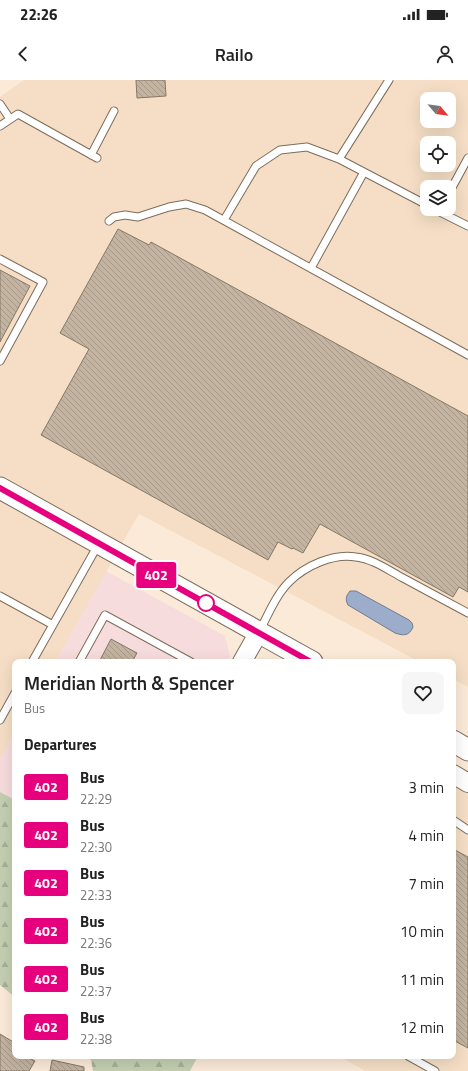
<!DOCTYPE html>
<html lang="en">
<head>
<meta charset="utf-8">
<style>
  body { margin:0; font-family:"Titillium Web",sans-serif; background:#f6f6f6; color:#222; height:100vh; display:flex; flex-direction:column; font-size:15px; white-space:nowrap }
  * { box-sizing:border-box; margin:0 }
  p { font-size:13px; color:#767676 }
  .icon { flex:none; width:22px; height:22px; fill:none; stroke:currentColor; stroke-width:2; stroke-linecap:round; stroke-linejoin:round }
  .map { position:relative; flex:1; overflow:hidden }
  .drawer { position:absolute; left:12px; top:579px; width:444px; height:400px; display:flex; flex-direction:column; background:#fff; border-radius:8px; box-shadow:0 4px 16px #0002 }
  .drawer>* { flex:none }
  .badge { padding:0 8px; border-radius:3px; font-size:14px; line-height:26px }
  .needle { width:26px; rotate:119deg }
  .controls { position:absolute; left:420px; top:12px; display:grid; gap:8px }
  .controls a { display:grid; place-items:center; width:36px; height:36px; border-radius:8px; background:#fff; box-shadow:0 4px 16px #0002; font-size:20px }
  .map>.badge { position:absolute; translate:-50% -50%; box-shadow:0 0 0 2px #fff }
  h2 { padding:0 12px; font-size:15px; line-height:36px }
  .round { display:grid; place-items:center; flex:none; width:42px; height:42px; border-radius:8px; background:#f6f6f6 }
  .headline { display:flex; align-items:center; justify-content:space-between; height:68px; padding:0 12px }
  h1 { font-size:19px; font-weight:600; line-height:30px }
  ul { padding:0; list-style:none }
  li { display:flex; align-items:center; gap:12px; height:48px; padding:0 12px }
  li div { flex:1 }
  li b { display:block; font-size:15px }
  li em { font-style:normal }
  li .badge { min-width:44px; font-weight:700; text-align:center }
  .status { display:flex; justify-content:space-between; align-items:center; height:28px; padding:0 20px; background:#fff; direction:ltr }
  .status svg { height:11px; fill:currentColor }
  header { display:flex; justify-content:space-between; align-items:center; height:52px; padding:0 12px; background:#fff; font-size:18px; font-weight:600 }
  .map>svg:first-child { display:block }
</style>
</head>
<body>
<div class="status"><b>22:26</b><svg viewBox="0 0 49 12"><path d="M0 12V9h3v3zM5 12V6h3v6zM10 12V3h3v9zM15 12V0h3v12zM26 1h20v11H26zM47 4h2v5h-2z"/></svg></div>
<header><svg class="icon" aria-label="back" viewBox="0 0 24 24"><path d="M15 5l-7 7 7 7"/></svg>Railo<svg class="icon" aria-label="person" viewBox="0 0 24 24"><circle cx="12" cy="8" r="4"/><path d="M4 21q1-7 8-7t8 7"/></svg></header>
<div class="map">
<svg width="468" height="991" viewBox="0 0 468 991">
  <defs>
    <pattern id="forest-firs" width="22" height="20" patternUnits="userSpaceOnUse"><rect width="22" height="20" fill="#c4cfb1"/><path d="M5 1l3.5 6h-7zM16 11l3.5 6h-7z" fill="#a7b097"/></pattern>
    <pattern id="building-back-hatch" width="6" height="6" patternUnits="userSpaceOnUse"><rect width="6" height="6" fill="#c3b3a0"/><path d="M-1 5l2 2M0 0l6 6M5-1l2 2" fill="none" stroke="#a69988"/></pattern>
  </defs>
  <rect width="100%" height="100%" fill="#fcead8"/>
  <path fill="#f7dcdd" d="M106 491 225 556 230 576 227 582H55Z
    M15 652V720L0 712V679Z"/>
  <path fill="#f5dec5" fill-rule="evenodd" d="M24 0H468V607L453 599V582H420L139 434 55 582H15V652L0 679V17ZM427 19H449V41H427ZM427 63H449V85H427ZM427 107H449V129H427Z
    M453 705 468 714V991H365L339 976H453Z"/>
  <path fill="url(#forest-firs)" d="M0 712 15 720V917L0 905Z
    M86 976H198L190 991H93L91 980Z"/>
  <path fill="#9badca" stroke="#727c8f" d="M350 511H356L409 540 412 543 413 547C409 556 404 556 395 553L348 525C345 519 346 516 350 511Z"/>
  <path fill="url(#building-back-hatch)" stroke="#867866" d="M136 0H165L166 16 137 18Z
    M118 149 149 165 151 162 468 336V512L459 507 453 517 320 444 303 473 293 468 292 469 278 462 268 480 41 355 89 269 60 253Z
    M0 190 30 206 0 262Z
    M111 559 137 573 132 582H99Z
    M453 769 468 777V968L453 960Z
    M0 954 15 963V976H25L35 981 29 991H0Z
    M52 980 84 987V991H50Z"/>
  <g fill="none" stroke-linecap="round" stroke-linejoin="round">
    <defs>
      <path id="lane" d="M0 24 10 39
        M0 46 18 34 97 78
        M91 75 114 31
        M339 79 389 0
        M449 113 468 78
        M434 129 468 146
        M224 140 256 86 280 70 307 67 339 79 427 125
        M109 141 114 137 125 135 138 137 169 127 186 124 205 130 468 275
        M0 179 43 202 0 281
        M311 188 364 92
        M0 516 53 545
        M259 552C268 535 276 515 289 502 305 486 333 473 356 477 373 479 388 490 403 498 425 510 446 521 468 533
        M32 582 98 465
        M79 582 105 535 191 582
        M0 640 15 613
        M453 740 468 750
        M408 976 435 991"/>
      <path id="secondary" d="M242 582 259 552
        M453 694 468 703"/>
      <path id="primary" d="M0 408 312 582
        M453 661 468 670"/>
    </defs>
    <use href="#lane" stroke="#7c6d5c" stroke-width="9"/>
    <use href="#secondary" stroke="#7c6d5c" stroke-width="20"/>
    <use href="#primary" stroke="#7c6d5c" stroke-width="23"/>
    <use href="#lane" stroke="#fff" stroke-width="7"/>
    <use href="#secondary" stroke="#fff" stroke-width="18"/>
    <use href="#primary" stroke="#fff" stroke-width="21"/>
  </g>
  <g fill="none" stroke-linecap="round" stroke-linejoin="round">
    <defs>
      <path id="line" d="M0 408 311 582"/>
    </defs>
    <use href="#line" stroke="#fff" stroke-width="9"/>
    <use href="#line" stroke="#e6007e" stroke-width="6"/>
  </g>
  <circle fill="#fff" stroke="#e6007e" stroke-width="2" cx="206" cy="523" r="8"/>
</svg>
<div class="controls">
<a><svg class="needle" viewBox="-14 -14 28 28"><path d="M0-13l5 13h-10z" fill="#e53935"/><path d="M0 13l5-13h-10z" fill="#767676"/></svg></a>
<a><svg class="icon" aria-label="locate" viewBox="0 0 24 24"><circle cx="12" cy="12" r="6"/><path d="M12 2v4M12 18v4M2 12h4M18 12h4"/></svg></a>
<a><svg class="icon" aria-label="layers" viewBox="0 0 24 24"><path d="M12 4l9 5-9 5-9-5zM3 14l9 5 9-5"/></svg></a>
</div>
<b class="badge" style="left:156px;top:495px;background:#e6007e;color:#fff">402</b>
<section class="drawer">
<div class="headline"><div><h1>Meridian North &amp; Spencer</h1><p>Bus</p></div><a class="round"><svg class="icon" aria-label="heart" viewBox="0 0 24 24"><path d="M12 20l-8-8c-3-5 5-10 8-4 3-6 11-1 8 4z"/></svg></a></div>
<h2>Departures</h2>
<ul>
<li><span class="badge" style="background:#e6007e;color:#fff">402</span><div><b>Bus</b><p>22:29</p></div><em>3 min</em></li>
<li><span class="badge" style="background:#e6007e;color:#fff">402</span><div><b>Bus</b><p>22:30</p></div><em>4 min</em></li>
<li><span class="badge" style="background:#e6007e;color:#fff">402</span><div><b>Bus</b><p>22:33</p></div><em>7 min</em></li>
<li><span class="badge" style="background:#e6007e;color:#fff">402</span><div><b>Bus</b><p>22:36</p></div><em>10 min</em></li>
<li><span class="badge" style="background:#e6007e;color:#fff">402</span><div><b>Bus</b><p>22:37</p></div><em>11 min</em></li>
<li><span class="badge" style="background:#e6007e;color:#fff">402</span><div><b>Bus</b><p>22:38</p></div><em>12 min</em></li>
</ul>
</section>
</div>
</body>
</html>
